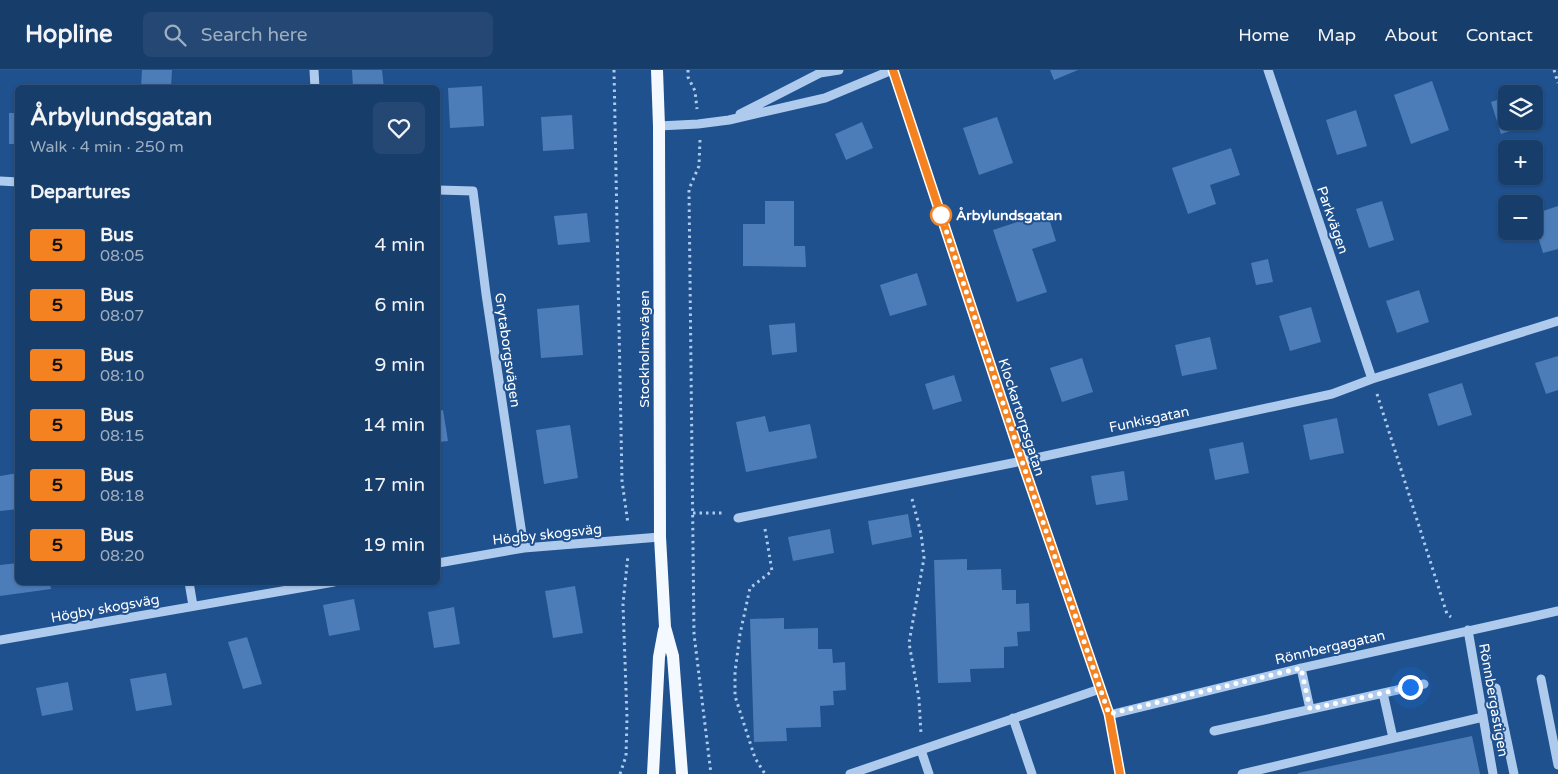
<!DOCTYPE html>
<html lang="en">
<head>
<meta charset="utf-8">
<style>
  body { margin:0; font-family:"Varela Round",sans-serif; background:#244873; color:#f1f3f6; height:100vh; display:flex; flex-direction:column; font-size:19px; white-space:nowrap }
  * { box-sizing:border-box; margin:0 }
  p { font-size:16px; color:#9eaec1 }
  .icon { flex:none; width:28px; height:28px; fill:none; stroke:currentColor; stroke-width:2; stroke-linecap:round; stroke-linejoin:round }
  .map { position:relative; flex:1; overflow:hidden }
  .sheet { position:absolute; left:15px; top:15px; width:425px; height:500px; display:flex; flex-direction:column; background:#173d6b; border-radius:8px; box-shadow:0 1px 4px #0004,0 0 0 1px #36567e }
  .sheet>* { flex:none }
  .badge { padding:0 10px; border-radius:4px; font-size:18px; line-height:32px }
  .buttons { position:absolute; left:1498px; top:15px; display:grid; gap:10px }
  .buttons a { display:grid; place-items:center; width:45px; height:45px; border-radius:8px; background:#173d6b; box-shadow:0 1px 4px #0004,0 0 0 1px #36567e; font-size:25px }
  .you { position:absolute; width:25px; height:25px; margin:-12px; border:4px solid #fff; border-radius:50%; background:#1a73e8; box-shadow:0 0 0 8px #1a73e833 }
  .map>.badge { position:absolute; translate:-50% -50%; box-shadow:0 0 0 2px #fff }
  h2 { padding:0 15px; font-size:19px; line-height:45px }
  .round { display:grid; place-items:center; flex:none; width:52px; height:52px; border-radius:8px; background:#244873 }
  .head { display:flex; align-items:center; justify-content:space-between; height:85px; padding:0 15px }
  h1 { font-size:24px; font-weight:700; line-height:38px }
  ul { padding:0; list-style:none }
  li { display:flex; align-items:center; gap:15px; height:60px; padding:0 15px }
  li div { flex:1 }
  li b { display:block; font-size:19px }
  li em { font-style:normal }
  li .badge { min-width:55px; font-weight:700; text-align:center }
  header { display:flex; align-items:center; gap:30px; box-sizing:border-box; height:70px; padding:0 25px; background:#173d6b; border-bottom:1px solid #36567e }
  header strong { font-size:24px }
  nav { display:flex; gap:28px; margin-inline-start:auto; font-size:18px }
  .search { width:350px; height:45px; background:#244873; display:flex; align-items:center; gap:12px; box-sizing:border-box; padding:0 18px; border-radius:8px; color:#9eaec1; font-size:19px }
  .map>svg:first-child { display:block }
</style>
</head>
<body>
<header>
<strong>Hopline</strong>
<div class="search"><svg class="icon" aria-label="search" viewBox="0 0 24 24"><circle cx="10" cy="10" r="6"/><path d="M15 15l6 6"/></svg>Search here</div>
<nav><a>Home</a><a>Map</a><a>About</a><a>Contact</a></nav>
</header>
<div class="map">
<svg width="1558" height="704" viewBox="0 0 1558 704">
  <rect width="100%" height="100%" fill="#1f518f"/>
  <path fill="#4c7db8" d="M142 0H172L171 18 141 17Z
    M352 0H382L384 18H353Z
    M1050 0H1078L1054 10Z
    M1432 11 1449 60 1411 74 1394 25Z
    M482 16 484 56 450 58 448 18Z
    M1532 18 1534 24H1517V23Z
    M1534 25 1542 50 1501 64 1491 32 1506 27V51H1534Z
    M1356 40 1367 76 1337 85 1326 50Z
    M9 43H18V74H9Z
    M572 45 574 79 543 81 541 47Z
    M997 47 1013 93 979 105 963 58Z
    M862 52 873 78 846 90 835 64Z
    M1231 78 1240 105 1210 115 1216 134 1188 144 1172 98Z
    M765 131H794V176H805L806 197 743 196V154H765Z
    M1382 131 1394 170 1369 178 1356 139Z
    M1558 136V179L1543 183 1534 153V144Z
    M1047 142 1056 171 1032 179 1047 222 1017 232 993 160Z
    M587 143 590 172 558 175 554 146Z
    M1268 189 1273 212 1256 215 1251 193Z
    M917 203 927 235 890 246 880 215Z
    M1419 220 1429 252 1397 263 1386 231Z
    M579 235 583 285 541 288 537 239Z
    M1311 237 1321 272 1290 281 1279 246Z
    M795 253 797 282 772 285 769 255Z
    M1210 267 1217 299 1182 306 1175 275Z
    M1558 286V320L1546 324 1535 293Z
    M1082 288 1093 322 1062 332 1050 298Z
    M954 305 962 331 933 340 925 314Z
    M1462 313 1472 345 1438 356 1428 324Z
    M443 340 448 371 438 372V341Z
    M765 346 769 362 810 354 817 388 746 402 736 352Z
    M1337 348 1344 383 1310 390 1303 355Z
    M570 355 578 408 544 414 536 360Z
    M1243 372 1249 403 1215 410 1209 379Z
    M1124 401 1128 430 1096 435 1091 406Z
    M18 403V439L0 441V406Z
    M908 444 912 467 872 475 868 451Z
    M830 459 834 483 793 491 788 467Z
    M967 489V500L1001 499 1002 520H1016V534L1029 533 1030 561 1017 562 1018 576 1004 577V598L970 599 971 612 938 613 934 490Z
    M18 493V512H50L51 519 0 526V495Z
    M575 516 583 563 553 568 545 521Z
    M354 529 360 560 329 566 323 535Z
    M454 537 460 574 434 578 428 542Z
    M784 548V559L818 558V579H832L833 593 845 592 846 620 833 621 834 635 820 636 821 657 786 658 787 671 754 672 750 549Z
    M247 567 262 614 243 619 228 572Z
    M166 603 172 635 136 641 130 609Z
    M68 612 73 640 42 646 36 618Z
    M1472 666 1480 704H1298V703Z"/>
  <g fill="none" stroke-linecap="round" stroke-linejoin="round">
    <path stroke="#aecbed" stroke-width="3" stroke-dasharray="2.5 4" stroke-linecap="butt" d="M614 0 622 411 628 454
      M688 0V7L695 21 697 39
      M1554 0 1558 13
      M700 70 699 96 689 119 694 564 711 704
      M1377 324 1447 544 1451 547
      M912 429 921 463 924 488 909 573 919 629 921 664
      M693 443H724
      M765 459 772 501 750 518 740 564 735 602V626L755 688 765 704
      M620 704 626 686 627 648 623 534 628 485"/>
    <path stroke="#aecbed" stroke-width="9" d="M314 0 315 18
      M893 0 1022 391 1109 645 1120 704
      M1268 0 1372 309
      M740 44 820 3 839 0
      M659 56 698 54 729 50 825 28 892 0
      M0 111 18 112
      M438 120 473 121 486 224 524 478
      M738 448 1022 391 1332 324 1372 309 1558 251
      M438 493 524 478 660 467
      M189 512 193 536
      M1468 560 1493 704
      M0 570 334 512
      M1301 598 1310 639
      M1541 609 1558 695
      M1496 618 1514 704
      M1383 623 1393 668
      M1109 645 1301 598 1558 541
      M1013 648 1032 704
      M1214 661 1424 614
      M921 680 929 704
      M850 704 1100 619
      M1242 704 1483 647"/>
    <path stroke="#f4f9ff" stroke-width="12" d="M657 0 659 56 660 467 665 557 673 586 682 704
      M653 704 659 587 664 560"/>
  </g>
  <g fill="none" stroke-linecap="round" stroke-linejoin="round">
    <defs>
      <path id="line" d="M893 0 1022 391 1109 644 1120 704"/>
    </defs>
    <use href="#line" stroke="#fff" stroke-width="11"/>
    <use href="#line" stroke="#f58220" stroke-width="8"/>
    <path stroke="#fff" stroke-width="5" stroke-dasharray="0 9" d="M941 145 1022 391 1109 644 1301 598 1310 639 1410 617"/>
  </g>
  <circle fill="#fff" stroke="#f58220" stroke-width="2.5" cx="941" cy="145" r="10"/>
  <g text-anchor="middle" stroke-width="4" stroke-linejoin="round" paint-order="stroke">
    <g font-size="14" font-weight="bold" fill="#fff" stroke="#1f518f" text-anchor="start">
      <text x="956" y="150">Årbylundsgatan</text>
    </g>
    <g font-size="14" fill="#fff" stroke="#1f518f">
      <text transform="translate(1333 150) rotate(71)" y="5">Parkvägen</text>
      <text transform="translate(644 279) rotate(-90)" y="5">Stockholmsvägen</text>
      <text transform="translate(508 280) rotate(82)" y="5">Grytaborgsvägen</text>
      <text transform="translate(1022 347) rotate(72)" y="5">Klockartorpsgatan</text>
      <text transform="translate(1149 349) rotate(-12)" y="5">Funkisgatan</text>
      <text transform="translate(547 464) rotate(-6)" y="5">Högby skogsväg</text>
      <text transform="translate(105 538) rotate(-10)" y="5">Högby skogsväg</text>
      <text transform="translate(1330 577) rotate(-13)" y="5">Rönnbergagatan</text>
      <text transform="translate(1494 630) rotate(80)" y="5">Rönnbergastigen</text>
    </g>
  </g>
</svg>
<div class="buttons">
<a><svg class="icon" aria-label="layers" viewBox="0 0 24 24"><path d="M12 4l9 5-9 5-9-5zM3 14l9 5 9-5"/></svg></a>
<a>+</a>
<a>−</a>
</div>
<div class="you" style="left:1410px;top:617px"></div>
<section class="sheet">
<div class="head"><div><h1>Årbylundsgatan</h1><p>Walk · 4 min · 250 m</p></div><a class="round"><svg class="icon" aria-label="heart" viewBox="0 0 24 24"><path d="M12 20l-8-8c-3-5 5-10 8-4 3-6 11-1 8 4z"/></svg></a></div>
<h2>Departures</h2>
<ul>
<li><span class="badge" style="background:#f58220;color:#111">5</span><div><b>Bus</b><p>08:05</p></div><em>4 min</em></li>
<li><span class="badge" style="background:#f58220;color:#111">5</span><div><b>Bus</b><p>08:07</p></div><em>6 min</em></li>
<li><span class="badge" style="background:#f58220;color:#111">5</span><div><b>Bus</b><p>08:10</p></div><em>9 min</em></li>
<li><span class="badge" style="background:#f58220;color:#111">5</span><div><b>Bus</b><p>08:15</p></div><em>14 min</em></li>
<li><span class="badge" style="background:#f58220;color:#111">5</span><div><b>Bus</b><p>08:18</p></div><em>17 min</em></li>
<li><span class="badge" style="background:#f58220;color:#111">5</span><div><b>Bus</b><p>08:20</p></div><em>19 min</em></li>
</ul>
</section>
</div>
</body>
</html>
